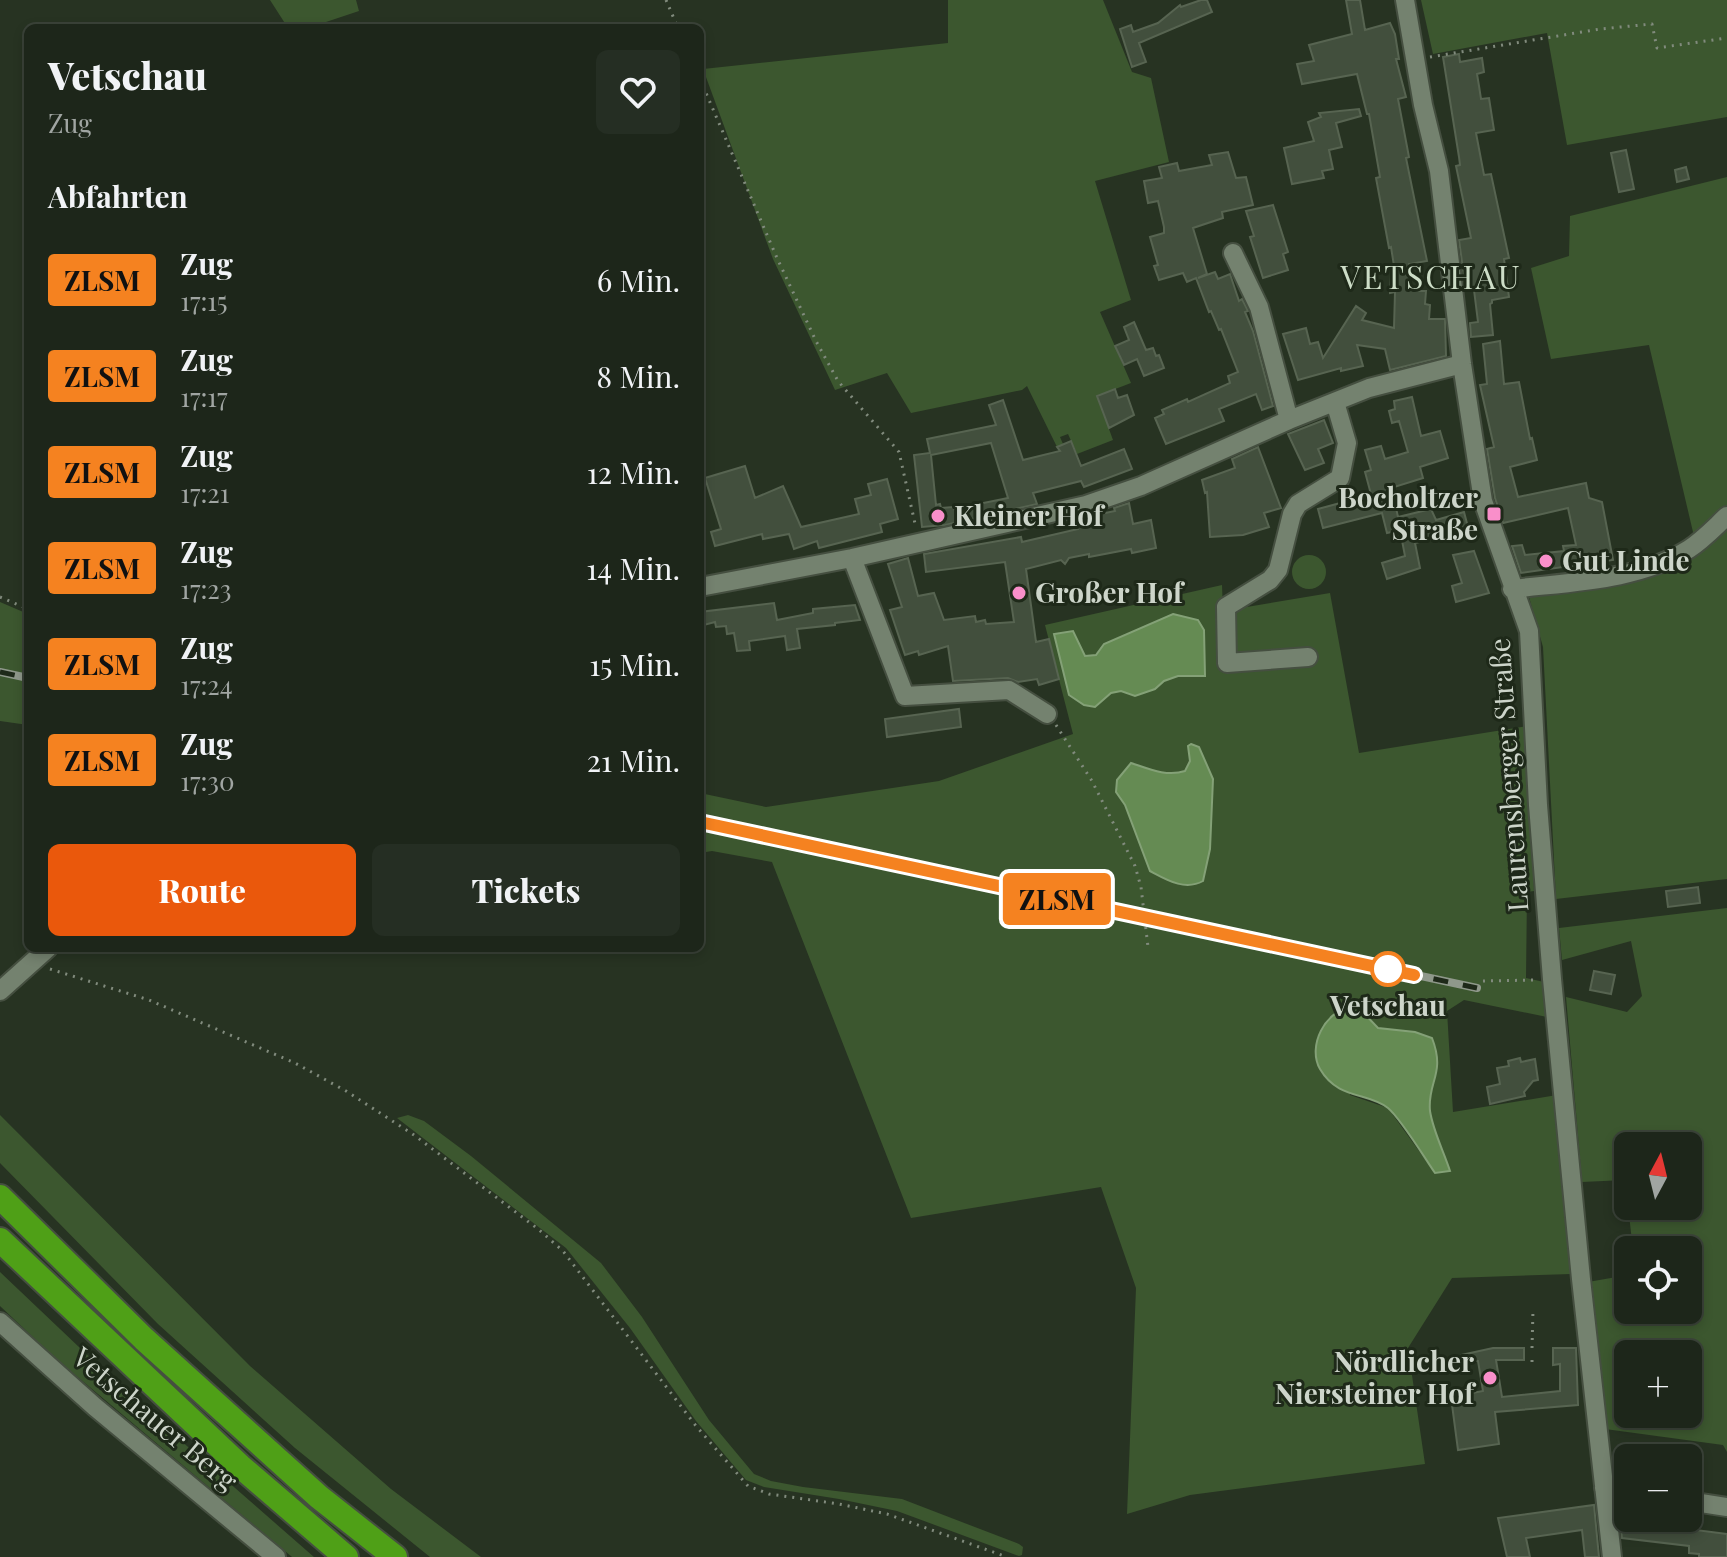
<!DOCTYPE html>
<html lang="de">
<head>
<meta charset="utf-8">
<style>
  body { margin:0; font-family:"Playfair Display",serif; background:#252e23; color:#f1f3f6; height:100vh; display:flex; flex-direction:column; font-size:30px; white-space:nowrap }
  * { box-sizing:border-box; margin:0 }
  p { font-size:26px; color:#a0a5a2 }
  .icon { flex:none; width:44px; height:44px; fill:none; stroke:currentColor; stroke-width:2; stroke-linecap:round; stroke-linejoin:round }
  .map { position:relative; flex:1; overflow:hidden }
  .drawer { position:absolute; left:24px; top:24px; width:680px; height:928px; display:flex; flex-direction:column; background:#1d261a; border-radius:12px; box-shadow:0 4px 12px #0003,0 0 0 2px #3b4339 }
  .drawer>* { flex:none }
  .badge { padding:0 16px; border-radius:6px; font-size:28px; line-height:52px }
  .needle { width:52px; rotate:7deg }
  .tools { position:absolute; left:1614px; top:1132px; display:grid; gap:16px }
  .tools a { display:grid; place-items:center; width:88px; height:88px; border-radius:12px; background:#1d261a; box-shadow:0 4px 12px #0003,0 0 0 2px #3b4339; font-size:40px }
  .map>.badge { position:absolute; translate:-50% -50%; box-shadow:0 0 0 4px #fff }
  h2 { padding:0 24px; font-size:30px; line-height:72px }
  .round { display:grid; place-items:center; flex:none; width:84px; height:84px; border-radius:12px; background:#252e23 }
  .overview { display:flex; align-items:center; justify-content:space-between; height:136px; padding:0 24px }
  h1 { font-size:38px; font-weight:800; line-height:60px }
  .button { display:flex; gap:16px; margin-top:auto; padding:16px 24px }
  .button a { flex:1; height:92px; border-radius:12px; background:#ea580c; color:#fff; font-size:32px; font-weight:800; line-height:92px; text-align:center }
  .button a+a { background:#252e23; color:#f1f3f6 }
  ul { padding:0; list-style:none }
  li { display:flex; align-items:center; gap:24px; height:96px; padding:0 24px }
  li div { flex:1 }
  li b { display:block; font-size:30px }
  li em { font-style:normal }
  li .badge { min-width:88px; font-weight:700; text-align:center }
  .map>svg:first-child { display:block }
</style>
</head>
<body>
<div class="map">
<svg width="1727" height="1557" viewBox="0 0 1727 1557">
  <rect width="100%" height="100%" fill="#273322"/>
  <path fill="#3c572f" fill-rule="evenodd" d="M270 0H356L359 11 308 28H288Z
    M948 0H1103L1132 72 1151 78 1169 162 1095 181 1131 300 1100 312 1131 383 1097 396 1113 440 1077 454 1068 434 1060 437 1063 444 1057 447 1027 386 1022 390 911 413 887 373 835 390 773 259 703 69 948 43Z
    M1421 0H1727V117L1567 145 1547 33 1433 54Z
    M1727 177V879L1556 899 1543 647 1529 597 1637 576 1688 555 1693 532 1649 345 1551 359 1531 268 1569 256 1570 216Z
    M1292 572a17 17 0 1 1 34 0a17 17 0 1 1-34 0Z
    M1222 585 1223 611 1330 593 1359 753 1527 726 1534 891 1527 892 1526 978 1544 982 1547 1017 1464 1000 1447 1011 1453 1112 1557 1095 1571 1274 1452 1278 1408 1348 1425 1464 1190 1495 1127 1514 1136 1288 1101 1187 911 1218 772 862 712 851 700 853V793L766 807 939 781 1073 734 1045 625ZM1361 1010 1378 1028 1415 1032 1432 1038C1445 1072 1430 1078 1430 1108 1431 1127 1443 1152 1449 1170L1435 1173 1388 1108 1350 1095Z
    M0 602 28 614V725L0 721Z
    M1727 908V1452L1723 1445 1605 1429 1588 1282 1628 1275V1310H1688V1250H1633L1628 1206H1688V1146H1628V1203L1625 1180 1582 1182 1566 997 1627 1012 1642 996 1631 941 1562 960 1559 928ZM1628 1354H1688V1414H1628Z
    M0 1115 250 1366 391 1489 481 1557H430L295 1448 158 1324 0 1163Z
    M408 1115 424 1121 471 1156 601 1263 642 1317 709 1420 754 1474 771 1481 803 1487 902 1499 1019 1544 1023 1547 1022 1555 1019 1556 897 1511 839 1499 764 1487 746 1480 696 1421 630 1328 566 1248 397 1118Z
    M0 1272 140 1405 314 1557H292L55 1358 0 1306Z"/>
  <path fill="#658b53" stroke="#84a177" stroke-width="2" d="M1173 614 1198 620 1204 630 1205 676H1178L1164 681 1155 689 1135 696 1121 691 1111 693 1095 707 1084 705 1069 695 1054 634 1073 631 1085 656 1096 655 1104 644Z
    M1191 744 1199 747 1213 779 1210 849 1203 881C1185 891 1167 880 1150 871L1125 805 1116 792 1117 780 1131 763C1149 769 1167 777 1185 771L1190 761 1188 746Z
    M1351 1007 1361 1010 1378 1028 1415 1032 1432 1038C1446 1074 1427 1082 1430 1111 1433 1131 1444 1152 1450 1171L1435 1173C1424 1157 1401 1119 1388 1108 1368 1092 1338 1100 1320 1069 1307 1046 1325 1011 1351 1007Z"/>
  <path fill="#424f3d" stroke="#576451" stroke-width="2" fill-rule="evenodd" d="M1201 0H1207L1212 12 1139 43 1146 62 1132 67 1120 29 1131 25 1133 32 1158 23 1180 5 1181 7Z
    M1346 0H1360L1365 30 1390 23 1395 34 1399 59H1396L1406 97 1398 99 1409 157 1406 158 1427 261 1409 264V291H1426L1425 304 1430 305 1429 319H1445L1446 356 1390 370 1385 349 1357 345 1363 366 1341 371V368L1298 380 1283 334 1306 328 1310 344 1318 342 1323 358 1356 306 1366 313 1362 320 1394 328 1395 292 1390 293 1391 272H1395L1391 247 1389 248 1376 178 1380 177 1369 114H1367L1357 74 1302 84 1297 64 1314 61 1309 45 1352 34Z
    M1459 54 1460 62 1482 58 1484 72 1477 74 1479 86 1481 99 1489 98 1494 130 1476 133 1484 175 1491 174 1509 258 1504 259 1509 297 1492 300V303L1490 304 1493 335 1471 337 1470 323 1478 322 1474 290 1466 291 1459 240 1471 238 1456 166 1460 165 1459 157 1443 57Z
    M1359 109 1361 116 1336 123 1342 147 1329 150 1333 169 1322 171 1324 178 1292 184 1284 148 1314 141 1308 122 1321 117 1319 113Z
    M1626 150 1634 189 1619 192 1611 153Z
    M1228 152 1236 178 1246 177 1253 205 1222 212 1223 218 1193 228 1207 274 1198 278 1215 272 1218 279 1230 274 1239 301 1242 299 1248 311 1245 312 1253 331 1273 406 1262 410 1256 394 1219 409 1224 421 1166 444 1155 418 1164 414 1162 410 1187 399 1188 402 1230 383 1228 376 1238 372 1221 329 1219 330 1211 311 1209 312 1196 278 1187 282 1183 273 1159 280 1154 266 1158 265 1150 237 1164 233V227L1158 201 1148 203 1144 181 1162 178 1159 167 1177 163 1179 171 1212 165 1209 155Z
    M1686 167 1689 179 1677 182 1675 170Z
    M1273 205 1288 252 1283 254 1288 270 1263 278 1250 237 1254 236 1246 211Z
    M1134 322 1146 350 1153 348 1156 356 1159 355 1164 368 1144 376 1137 359 1124 365 1115 346 1129 340 1124 327Z
    M1500 341 1504 384 1519 382 1530 439 1532 438 1537 460 1510 467 1518 497 1586 483 1589 498 1602 502 1613 560 1521 573 1512 546 1522 545 1525 555 1564 551 1563 546 1576 545 1568 508 1503 523 1495 498 1487 449 1494 447 1480 385 1487 384 1483 344Z
    M1115 389 1118 398 1127 395 1134 415 1109 428 1097 396Z
    M1412 397 1421 436 1440 431 1448 458 1420 467 1423 478 1394 487 1392 490 1398 517 1431 509 1436 520 1464 512 1469 531 1415 543 1420 568 1387 579 1382 563 1405 556 1400 530 1387 533 1382 513 1323 528 1318 509 1355 499 1356 503 1372 498 1365 472 1371 470 1365 450 1381 446 1385 459 1408 452 1399 421 1392 423 1389 411 1395 409 1394 401Z
    M1003 400 1023 460 1060 451 1057 447 1071 441 1081 466 1124 449 1132 469 1084 487 1081 481 1033 493 1037 504 945 525 922 527 914 455 930 453 927 439 996 425 989 405ZM991 443 1008 498 954 509 953 507 941 508 940 504 936 505 931 455Z
    M1324 420 1333 443 1318 449 1324 463 1305 470 1288 434Z
    M1258 447 1281 508 1264 513 1269 527 1243 535 1210 537 1207 492 1205 493 1202 480 1235 468 1232 459Z
    M745 466 755 498 783 486 801 527 859 514 855 499 871 495 868 484 887 479 898 519 880 524 882 532 819 548 817 541 794 549 789 534 763 539 762 534 715 546 711 532 721 529 705 478Z
    M1129 503 1133 524 1151 520 1156 548 1132 553 1131 549 1089 557V554L1069 558 1065 564 1061 560 1026 569 1036 642 1049 639 1059 679 1039 685 1037 679 1018 682 1008 678 953 681 948 646 919 655 918 651 905 655 890 610 902 607 888 564 908 558 918 596 934 593 944 620 975 616 976 622 985 620 986 624 1014 622 1005 562 926 572 924 554 1021 537 1022 542 1078 529 1076 519 1115 511 1114 508Z
    M1474 551 1489 593 1456 602 1452 586 1462 583 1453 555Z
    M774 603 777 620 813 613V609L855 605 860 620 835 623V625L797 629 800 648 787 650 785 636 749 641 750 650 737 651 734 633 727 634 726 626 716 627 715 622 700 626V612Z
    M959 709 961 727 887 737 885 719Z
    M1698 887 1700 903 1668 907 1666 891Z
    M1594 971 1615 975 1611 994 1590 990Z
    M1520 1058 1521 1062 1535 1059 1538 1080 1533 1081 1524 1092 1525 1096 1490 1104 1487 1087 1500 1084 1497 1068 1509 1066 1508 1061Z
    M1493 1348H1524V1360H1496L1502 1397 1560 1391V1364L1553 1365V1348H1576L1578 1405 1495 1412 1499 1444 1458 1450 1451 1397 1483 1391 1478 1361H1462L1461 1355Z
    M1618 1502 1628 1504V1518H1673L1672 1527 1727 1534V1557H1699V1554L1689 1553V1546L1622 1538Z
    M1594 1505 1599 1557H1585L1582 1530 1526 1538 1530 1557H1507L1498 1518Z"/>
  <g fill="none" stroke-linecap="round" stroke-linejoin="round">
    <defs>
      <path id="minor" d="M1405 0 1423 105 1439 171 1462 364 1483 501 1529 631 1538 805 1552 979 1581 1279 1612 1557
        M1233 253 1259 307 1289 420
        M852 558 905 696 1009 690 1047 714
        M700 587 852 558 1086 505 1141 486 1289 420 1369 388 1462 364
        M1512 589C1570 582 1638 581 1689 549 1703 540 1715 527 1727 516
        M1308 657 1227 663 1226 607 1270 580 1278 570 1292 514 1298 504 1340 478 1347 443 1335 402
        M0 991 48 948
        M0 1322 95 1407 276 1557
        M1604 1488 1628 1492
        M1688 1501 1727 1507"/>
      <path id="highway" d="M0 1197 144 1339 319 1497 395 1557
        M0 1240 240 1466 346 1557"/>
    </defs>
    <use href="#minor" stroke="#454f40" stroke-width="22"/>
    <use href="#highway" stroke="#454f40" stroke-width="28"/>
    <path stroke="#818b7d" stroke-width="3" stroke-dasharray="2 6" stroke-linecap="butt" d="M666 0 678 28
      M1430 57 1600 29 1652 24 1657 48 1727 38
      M700 79 777 258 816 341 838 381 899 452 916 528
      M0 597 28 609
      M1056 725 1092 781 1135 866 1141 887 1148 947
      M50 969 149 1000 295 1063 346 1091 414 1135 538 1229 563 1251 696 1426 748 1486 769 1494 839 1504 887 1514 1007 1557
      M1483 981 1536 980
      M1532 1348 1533 1310
      M1532 1360V1366"/>
    <use href="#minor" stroke="#74826f" stroke-width="18"/>
    <use href="#highway" stroke="#4fa017" stroke-width="24"/>
    <defs>
      <path id="rail" d="M0 672 28 678
        M700 822 1477 988"/>
    </defs>
    <use href="#rail" stroke="#8f988b" stroke-width="8"/>
    <use href="#rail" stroke="#1e2919" stroke-width="5" stroke-dasharray="15" stroke-linecap="butt"/>
  </g>
  <g fill="none" stroke-linecap="round" stroke-linejoin="round">
    <defs>
      <path id="line" d="M700 822 1414 975"/>
    </defs>
    <use href="#line" stroke="#fff" stroke-width="18"/>
    <use href="#line" stroke="#f58220" stroke-width="12"/>
  </g>
  <g fill="#f98fca" stroke="#1e2919" stroke-width="3">
    <rect x="1486" y="506" width="16" height="16" rx="4"/>
    <circle cx="938" cy="516" r="8"/>
    <circle cx="1546" cy="561" r="8"/>
    <circle cx="1019" cy="593" r="8"/>
    <circle cx="1490" cy="1378" r="8"/>
  </g>
  <circle fill="#fff" stroke="#f58220" stroke-width="4" cx="1388" cy="969" r="16"/>
  <g text-anchor="middle" stroke-width="6" stroke-linejoin="round" paint-order="stroke">
    <g font-size="28" font-weight="bold" fill="#cdd5ca" stroke="#1e2919" text-anchor="start">
      <text x="1478" y="508" text-anchor="end">Bocholtzer<tspan x="1478" dy="32">Straße</tspan></text>
      <text x="954" y="526">Kleiner Hof</text>
      <text x="1562" y="571">Gut Linde</text>
      <text x="1035" y="603">Großer Hof</text>
      <text x="1474" y="1372" text-anchor="end">Nördlicher<tspan x="1474" dy="32">Niersteiner Hof</tspan></text>
    </g>
    <g font-size="28" fill="#cdd5ca" stroke="#1e2919">
      <text transform="translate(1509 775) rotate(-94)" y="10">Laurensberger Straße</text>
      <text transform="translate(155 1419) rotate(40)" y="10">Vetschauer Berg</text>
    </g>
    <g font-size="28" font-weight="bold" fill="#cdd5ca" stroke="#1e2919">
      <text x="1388" y="1016">Vetschau</text>
    </g>
    <g font-size="32" letter-spacing="2" fill="#cdddc7" stroke="#1e2919">
      <text x="1431" y="289">VETSCHAU</text>
    </g>
  </g>
</svg>
<div class="tools">
<a><svg class="needle" viewBox="-14 -14 28 28"><path d="M0-13l5 13h-10z" fill="#e53935"/><path d="M0 13l5-13h-10z" fill="#a0a5a2"/></svg></a>
<a><svg class="icon" aria-label="locate" viewBox="0 0 24 24"><circle cx="12" cy="12" r="6"/><path d="M12 2v4M12 18v4M2 12h4M18 12h4"/></svg></a>
<a>+</a>
<a>−</a>
</div>
<b class="badge" style="left:1057px;top:899px;background:#f58220;color:#111">ZLSM</b>
<section class="drawer">
<div class="overview"><div><h1>Vetschau</h1><p>Zug</p></div><a class="round"><svg class="icon" aria-label="heart" viewBox="0 0 24 24"><path d="M12 20l-8-8c-3-5 5-10 8-4 3-6 11-1 8 4z"/></svg></a></div>
<h2>Abfahrten</h2>
<ul>
<li><span class="badge" style="background:#f58220;color:#111">ZLSM</span><div><b>Zug</b><p>17:15</p></div><em>6 Min.</em></li>
<li><span class="badge" style="background:#f58220;color:#111">ZLSM</span><div><b>Zug</b><p>17:17</p></div><em>8 Min.</em></li>
<li><span class="badge" style="background:#f58220;color:#111">ZLSM</span><div><b>Zug</b><p>17:21</p></div><em>12 Min.</em></li>
<li><span class="badge" style="background:#f58220;color:#111">ZLSM</span><div><b>Zug</b><p>17:23</p></div><em>14 Min.</em></li>
<li><span class="badge" style="background:#f58220;color:#111">ZLSM</span><div><b>Zug</b><p>17:24</p></div><em>15 Min.</em></li>
<li><span class="badge" style="background:#f58220;color:#111">ZLSM</span><div><b>Zug</b><p>17:30</p></div><em>21 Min.</em></li>
</ul>
<div class="button"><a>Route</a><a>Tickets</a></div>
</section>
</div>
</body>
</html>
